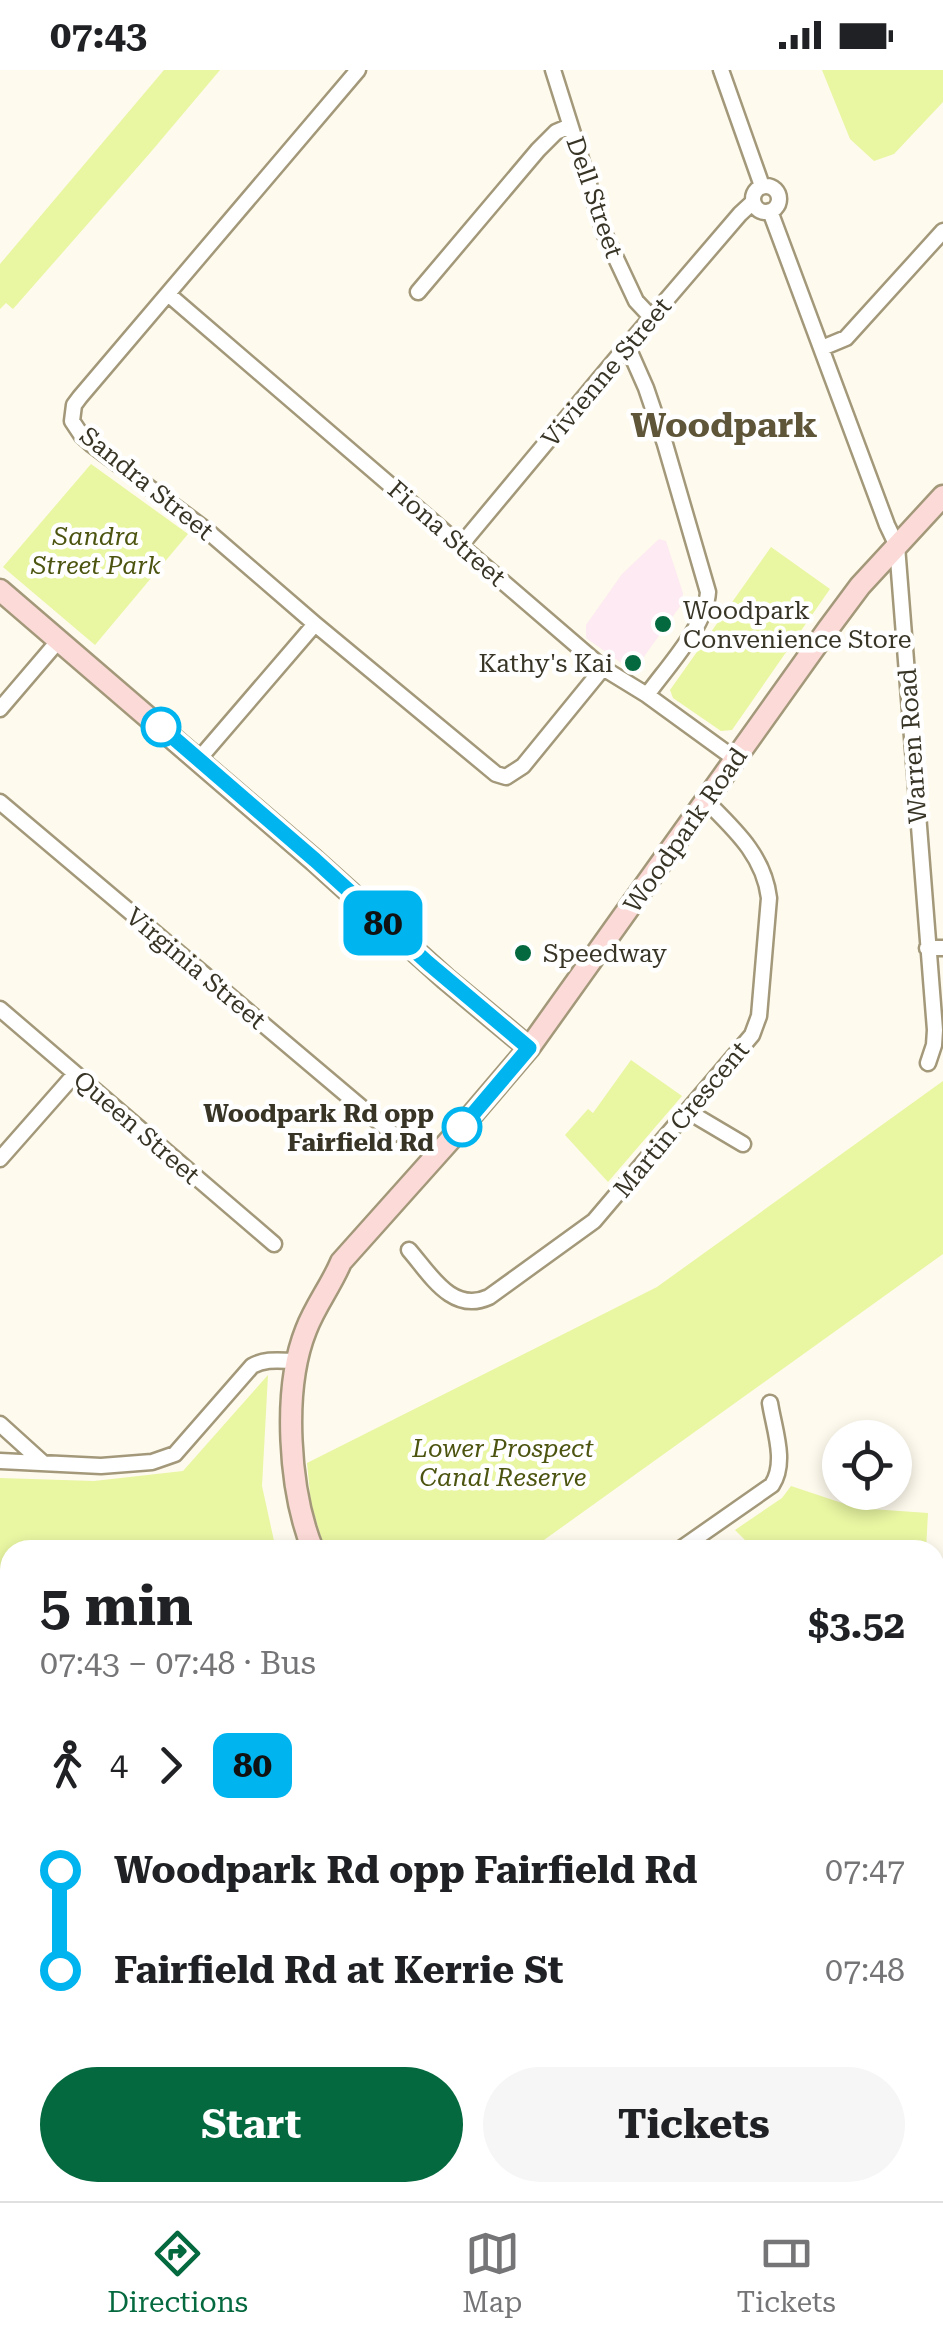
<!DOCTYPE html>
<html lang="en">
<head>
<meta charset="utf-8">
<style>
  body { margin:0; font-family:"Roboto Serif",serif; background:#f6f6f6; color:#202124; height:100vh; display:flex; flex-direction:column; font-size:38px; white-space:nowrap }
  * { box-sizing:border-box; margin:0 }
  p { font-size:32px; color:#757577 }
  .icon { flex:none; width:55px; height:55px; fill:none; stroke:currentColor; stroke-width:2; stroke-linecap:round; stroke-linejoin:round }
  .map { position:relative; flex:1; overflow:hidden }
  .side { position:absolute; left:0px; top:1470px; width:945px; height:662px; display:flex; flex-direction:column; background:#fff; border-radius:30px 30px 0 0; box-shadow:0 5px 15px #0003 }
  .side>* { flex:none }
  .badge { padding:0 20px; border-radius:15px; font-size:35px; line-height:65px }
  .fabs { position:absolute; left:822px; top:1350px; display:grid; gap:20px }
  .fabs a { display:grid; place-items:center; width:90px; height:90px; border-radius:50%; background:#fff; box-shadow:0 5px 15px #0003; font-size:50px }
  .map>.badge { position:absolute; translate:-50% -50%; box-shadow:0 0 0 5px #fff }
  .legs { display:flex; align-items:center; gap:15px; height:110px; padding:0 40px; font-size:32px }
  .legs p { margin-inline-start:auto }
  .overview { display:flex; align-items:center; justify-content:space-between; height:170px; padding:0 40px }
  h1 { font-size:55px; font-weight:700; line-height:75px }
  .primary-button { display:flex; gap:20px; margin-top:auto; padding:20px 40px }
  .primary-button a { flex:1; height:115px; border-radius:60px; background:#04693e; color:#fff; font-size:40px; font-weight:700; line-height:115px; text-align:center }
  .primary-button a+a { background:#f6f6f6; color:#202124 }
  ul { padding:0 40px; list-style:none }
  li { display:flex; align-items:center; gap:35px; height:100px; font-size:38px }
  li i { display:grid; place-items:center; width:15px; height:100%; margin:0 12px; background:currentColor }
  li i::after { content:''; width:25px; height:25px; margin:-12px; border:8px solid; border-radius:50%; background:#fff }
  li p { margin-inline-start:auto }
  li:first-child i { background:linear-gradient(#0000 50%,currentColor 0) }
  li:last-child i { background:linear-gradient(currentColor 50%,#0000 0) }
  .status { display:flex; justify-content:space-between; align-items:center; height:70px; padding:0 50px; background:#fff; direction:ltr }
  .status svg { height:28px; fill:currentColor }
  .tabs { display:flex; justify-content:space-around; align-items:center; height:140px; border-top:2px solid #e0e0e0; background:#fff; font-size:28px; color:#757577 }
  .tabs a { display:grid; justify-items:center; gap:5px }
  .tabs .active { color:#04693e }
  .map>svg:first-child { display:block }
</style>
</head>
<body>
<div class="status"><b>07:43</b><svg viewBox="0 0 49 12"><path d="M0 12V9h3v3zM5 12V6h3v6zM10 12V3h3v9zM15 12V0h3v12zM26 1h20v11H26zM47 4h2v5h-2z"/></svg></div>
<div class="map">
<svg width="943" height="2131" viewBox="0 0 943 2131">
  <rect width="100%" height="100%" fill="#fefaed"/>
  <path fill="#feeaf2" d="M659 469 666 471 683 523 681 535 638 595 627 597 586 568V555L622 504Z"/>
  <path fill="#ffeaf0" d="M10 1615V2122L105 2123 97 2131H0V1619Z"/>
  <path fill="#e9f6a2" d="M164 0H220L150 83 13 239 6 233 0 239V194Z
    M822 0H943V32L894 84 874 91 850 69Z
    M91 394 188 464 95 575 3 497Z
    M771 477 830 519 732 660 721 661 673 628 670 620Z
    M631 990 682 1026 608 1112 565 1065 588 1039 593 1043Z
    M943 1011V1184L530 1480H325L311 1433 307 1393 657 1217Z
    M268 1305 262 1416 276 1480H10V1567H0V1408L94 1411 183 1401Z
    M791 1416 857 1438 928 1443 926 1480H755L735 1460 782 1428Z
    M0 1743 10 1752V1883L3 1891 0 1889Z"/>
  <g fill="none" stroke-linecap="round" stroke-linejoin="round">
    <defs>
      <path id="street" d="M358 0 80 327 74 335 72 351 82 366 92 375 205 459 315 554 496 704 506 707 523 696 603 598
        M553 0 605 165 636 231 651 247
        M721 0 762 116
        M753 129a13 13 0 1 1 26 0a13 13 0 1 1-26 0Z
        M770 141 887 455 897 476 935 960 934 975 928 993
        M418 222 538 80 556 62 570 56
        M168 224 603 598 647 625 735 689
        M627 275 646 318 665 374 708 522C706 556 667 597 647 625
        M822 278 846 268 943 161
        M461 475 620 284 740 144 753 132
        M0 639 59 570
        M199 689 315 554
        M0 732 393 1064
        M927 878H943
        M0 939 274 1174
        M689 1042 743 1074
        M0 1089 75 1004
        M409 1180C430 1204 452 1244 489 1227L594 1151 752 965 759 946 769 828C764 786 735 760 706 731
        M0 1354 42 1392
        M0 1391 101 1396 152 1392 175 1384 252 1296C266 1288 281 1291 297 1291
        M679 1480 772 1415C787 1392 774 1359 770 1333
        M0 1596 10 1593
        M935 1722 943 1687
        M849 2131 851 2122"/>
      <path id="secondary" d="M0 520 315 791 446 909 529 978
        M313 1480C289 1421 282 1320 306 1260 315 1236 331 1216 341 1192L459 1060 529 978 828 559 860 516 943 426
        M935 2093 943 2101"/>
    </defs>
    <use href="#street" stroke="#a3997a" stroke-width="19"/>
    <use href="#secondary" stroke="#a3997a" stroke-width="25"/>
    <use href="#street" stroke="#fff" stroke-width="14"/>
    <use href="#secondary" stroke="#fcdad8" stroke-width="20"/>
  </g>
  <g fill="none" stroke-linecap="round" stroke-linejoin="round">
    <defs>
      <path id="line-1" d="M161 657 315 790 428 893 529 978 462 1057"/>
    </defs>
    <use href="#line-1" stroke="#fff" stroke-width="22"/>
    <use href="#line-1" stroke="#00b5ef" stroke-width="15"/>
  </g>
  <g fill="#04693e" stroke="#fff" stroke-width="4">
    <circle cx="663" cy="554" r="10"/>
    <circle cx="633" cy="593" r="10"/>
    <circle cx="523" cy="883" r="10"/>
  </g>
  <g fill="#fff" stroke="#00b5ef" stroke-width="5">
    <circle cx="161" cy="657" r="18"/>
    <circle cx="462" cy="1057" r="18"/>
  </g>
  <g text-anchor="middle" stroke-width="9" stroke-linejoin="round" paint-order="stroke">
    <g font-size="25" fill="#383527" stroke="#fff">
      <text transform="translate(595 127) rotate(71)" y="9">Dell Street</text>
      <text transform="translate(606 302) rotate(-50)" y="9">Vivienne Street</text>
      <text transform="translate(147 413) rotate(39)" y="9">Sandra Street</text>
      <text transform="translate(447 463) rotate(41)" y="9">Fiona Street</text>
      <text transform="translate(912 676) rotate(-94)" y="9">Warren Road</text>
      <text transform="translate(685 760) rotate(-55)" y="9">Woodpark Road</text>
      <text transform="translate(196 898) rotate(40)" y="9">Virginia Street</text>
      <text transform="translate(681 1049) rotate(-50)" y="9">Martin Crescent</text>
      <text transform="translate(137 1057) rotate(41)" y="9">Queen Street</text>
    </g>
    <g font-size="25" font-style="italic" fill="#4d5410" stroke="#fff">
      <text x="96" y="475">Sandra<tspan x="96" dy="29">Street Park</tspan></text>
      <text x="503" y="1387">Lower Prospect<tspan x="503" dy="29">Canal Reserve</tspan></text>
    </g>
    <g font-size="25" fill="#383527" stroke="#fff" text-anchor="start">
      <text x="683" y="549">Woodpark<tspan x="683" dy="29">Convenience Store</tspan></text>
      <text x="613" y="602" text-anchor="end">Kathy's Kai</text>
      <text x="543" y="892">Speedway</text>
    </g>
    <g font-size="25" font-weight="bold" fill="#383527" stroke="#fff" text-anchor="end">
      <text x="434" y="1052">Woodpark Rd opp<tspan x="434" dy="29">Fairfield Rd</tspan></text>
    </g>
    <g font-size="35" font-weight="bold" fill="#5f5639" stroke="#fff">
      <text x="724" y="367">Woodpark</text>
    </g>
  </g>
</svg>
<div class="fabs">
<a><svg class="icon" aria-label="locate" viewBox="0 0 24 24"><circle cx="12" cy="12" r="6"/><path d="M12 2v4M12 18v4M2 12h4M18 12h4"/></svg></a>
</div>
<b class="badge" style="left:383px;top:853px;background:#00b5ef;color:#111">80</b>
<section class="side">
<div class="overview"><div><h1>5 min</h1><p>07:43 – 07:48 · Bus</p></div><b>$3.52</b></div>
<div class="legs"><svg class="icon" aria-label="walk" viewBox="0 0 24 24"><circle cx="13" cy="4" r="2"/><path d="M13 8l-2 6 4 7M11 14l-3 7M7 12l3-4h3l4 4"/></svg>4<svg class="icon" aria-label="forward" viewBox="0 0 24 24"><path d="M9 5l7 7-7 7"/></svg><b class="badge" style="background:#00b5ef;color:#111">80</b></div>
<ul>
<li><i style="color:#00b5ef"></i><b>Woodpark Rd opp Fairfield Rd</b><p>07:47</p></li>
<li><i style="color:#00b5ef"></i><b>Fairfield Rd at Kerrie St</b><p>07:48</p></li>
</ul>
<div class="primary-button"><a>Start</a><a>Tickets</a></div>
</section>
</div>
<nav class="tabs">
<a class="active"><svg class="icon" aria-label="directions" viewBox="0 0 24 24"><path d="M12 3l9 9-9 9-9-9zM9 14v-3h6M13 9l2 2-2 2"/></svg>Directions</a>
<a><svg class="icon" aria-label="map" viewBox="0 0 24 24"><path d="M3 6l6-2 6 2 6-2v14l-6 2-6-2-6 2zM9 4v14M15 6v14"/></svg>Map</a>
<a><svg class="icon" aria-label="tickets" viewBox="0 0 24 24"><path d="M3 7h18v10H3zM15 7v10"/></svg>Tickets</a>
</nav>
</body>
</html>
